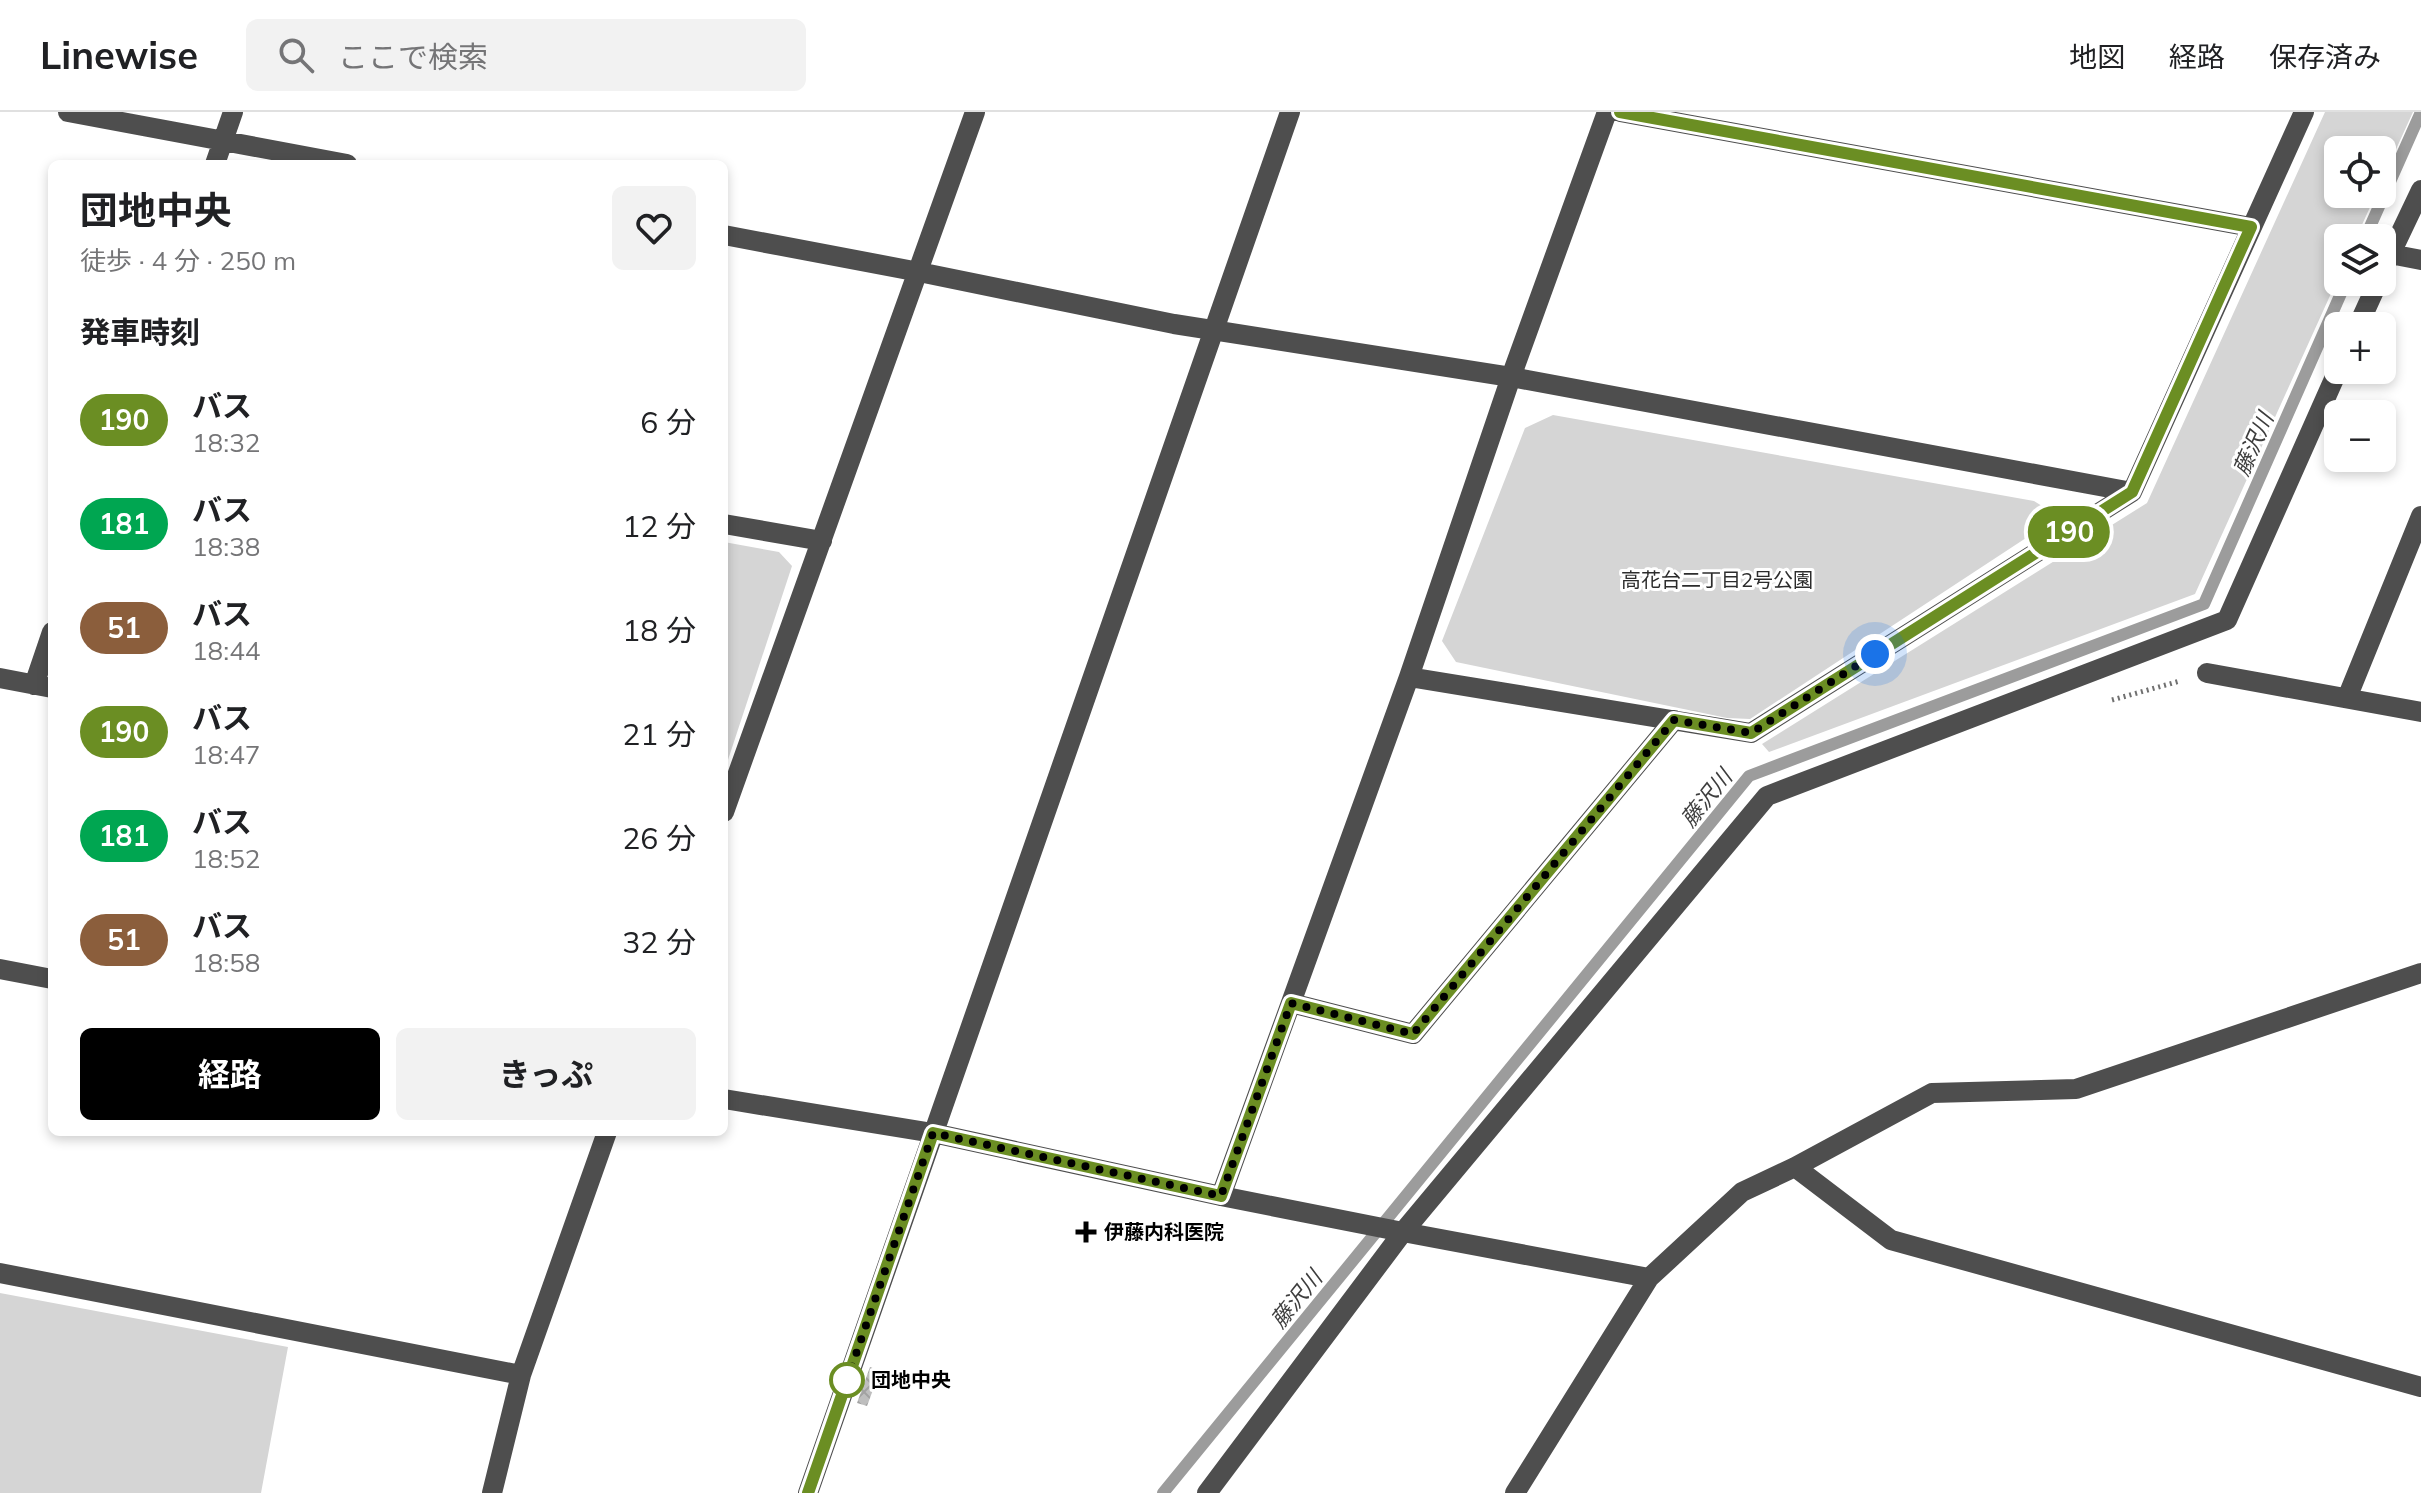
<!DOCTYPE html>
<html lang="ja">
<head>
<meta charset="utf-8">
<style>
  body { margin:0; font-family:Mulish,"Noto Sans JP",sans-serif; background:#f2f2f2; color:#202124; height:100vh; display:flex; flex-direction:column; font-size:30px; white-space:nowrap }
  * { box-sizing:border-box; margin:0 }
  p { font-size:26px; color:#757577 }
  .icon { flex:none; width:44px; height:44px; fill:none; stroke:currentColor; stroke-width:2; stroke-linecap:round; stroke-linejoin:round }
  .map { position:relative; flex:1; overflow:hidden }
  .sheet { position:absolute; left:48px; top:48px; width:680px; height:976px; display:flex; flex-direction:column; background:#fff; border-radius:12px; box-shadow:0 4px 12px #0003 }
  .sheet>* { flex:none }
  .badge { padding:0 16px; border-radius:26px; font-size:28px; line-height:52px }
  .tools { position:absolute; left:2324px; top:24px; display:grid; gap:16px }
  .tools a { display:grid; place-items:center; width:72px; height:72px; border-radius:12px; background:#fff; box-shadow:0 4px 12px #0003; font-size:40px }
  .you { position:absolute; width:40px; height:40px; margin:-20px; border:6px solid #fff; border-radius:50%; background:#1a73e8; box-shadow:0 0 0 12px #1a73e833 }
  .map>.badge { position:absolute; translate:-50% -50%; box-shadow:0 0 0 4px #fff }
  h2 { padding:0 32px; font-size:30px; line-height:72px }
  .round { display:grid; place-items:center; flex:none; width:84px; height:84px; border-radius:12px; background:#f2f2f2 }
  .headline { display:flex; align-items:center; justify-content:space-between; height:136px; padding:0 32px }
  h1 { font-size:38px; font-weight:700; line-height:60px }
  .primary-button { display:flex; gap:16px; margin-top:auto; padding:16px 32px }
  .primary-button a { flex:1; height:92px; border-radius:12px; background:#000; color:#fff; font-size:32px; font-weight:700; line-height:92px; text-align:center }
  .primary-button a+a { background:#f2f2f2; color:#202124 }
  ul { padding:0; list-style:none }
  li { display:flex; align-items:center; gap:24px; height:104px; padding:0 32px }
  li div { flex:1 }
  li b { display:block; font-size:30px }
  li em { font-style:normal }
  li .badge { min-width:88px; font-weight:700; text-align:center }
  header { display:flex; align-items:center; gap:48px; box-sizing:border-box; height:112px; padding:0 40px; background:#fff; border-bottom:2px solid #e0e0e0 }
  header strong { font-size:38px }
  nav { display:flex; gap:44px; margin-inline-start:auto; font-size:28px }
  .search { width:560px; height:72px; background:#f2f2f2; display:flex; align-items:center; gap:20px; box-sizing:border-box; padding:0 28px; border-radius:12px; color:#757577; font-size:30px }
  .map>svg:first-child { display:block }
</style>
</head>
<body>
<header>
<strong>Linewise</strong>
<div class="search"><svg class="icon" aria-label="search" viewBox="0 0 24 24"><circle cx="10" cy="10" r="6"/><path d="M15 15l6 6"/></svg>ここで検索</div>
<nav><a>地図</a><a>経路</a><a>保存済み</a></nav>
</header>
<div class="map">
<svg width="2421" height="1381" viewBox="0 0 2421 1381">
  <defs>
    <pattern id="building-cross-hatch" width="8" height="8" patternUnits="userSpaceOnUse" patternTransform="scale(2)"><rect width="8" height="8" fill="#bebebe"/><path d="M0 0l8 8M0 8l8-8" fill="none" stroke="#a2a2a2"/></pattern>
  </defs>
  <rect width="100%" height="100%" fill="#fff"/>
  <path fill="#d5d5d5" d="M2325 0H2413L2382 68V38H2338V82H2376L2356 126H2338V166L2195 482 1769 640 1762 632 2147 391Z
    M1553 303 2034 389 2050 399 2046 413 1750 607 1727 606 1456 550 1442 529 1525 316Z
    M724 430 779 440 792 454 724 660Z
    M0 1181 288 1235 261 1381H0Z"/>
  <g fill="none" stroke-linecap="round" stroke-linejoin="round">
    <path stroke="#9c9c9c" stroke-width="12" d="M2365 126 2421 0
      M1163 1381 1749 664 2204 492 2346 170"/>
  </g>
  <path fill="url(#building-cross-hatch)" d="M870 1255 880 1259 867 1294 857 1291Z"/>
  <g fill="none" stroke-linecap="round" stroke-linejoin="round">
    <path stroke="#707070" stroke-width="5" stroke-dasharray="2 4" stroke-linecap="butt" d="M2112 588 2180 569"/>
    <path stroke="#4e4e4e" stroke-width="20" d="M68 0 347 52
      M1620 0 2251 115
      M215 52 233 0
      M724 123 919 160 1174 212 1511 265 2132 380 2304 0
      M2390 142 2421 148
      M2382 160 2421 78
      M2358 214 2378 170
      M724 412 822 429
      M2207 561 2421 600
      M1409 565 1751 621 2132 380
      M0 566 52 576
      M34 573 52 520
      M2347 586 2421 404
      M724 700 975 0
      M0 857 52 867
      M1291 891 1413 922 1674 608
      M724 987 933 1021 1221 1084 1403 1120 1649 1166
      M1795 1055 1891 1128 2421 1275
      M1221 1084 1409 565 1511 265 1607 0
      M0 1161 521 1263
      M492 1381 521 1263 607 1020
      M808 1381 1290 0
      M1207 1381 1403 1120 1767 684 2227 508 2338 258
      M1515 1381 1649 1166 1742 1080 1795 1055 1932 981 2076 977 2421 861"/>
  </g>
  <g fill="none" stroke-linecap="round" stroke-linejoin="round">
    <defs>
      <path id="line" d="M808 1381 933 1021 1221 1084 1291 891 1413 922 1674 608 1751 621 2132 380 2251 115 1620 0"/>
    </defs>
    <use href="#line" stroke="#fff" stroke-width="18"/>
    <use href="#line" stroke="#6b8e23" stroke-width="12"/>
    <path stroke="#000" stroke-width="8" stroke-dasharray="0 14.4" d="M847 1268 933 1021 1221 1084 1291 891 1413 922 1674 608 1751 621 1875 542"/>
  </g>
  <path fill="#000" stroke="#fff" stroke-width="3" d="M1082 1108h8v8h8v8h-8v8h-8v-8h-8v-8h8z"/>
  <circle fill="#fff" stroke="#6b8e23" stroke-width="4" cx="847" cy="1268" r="16"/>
  <g text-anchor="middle" stroke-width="6" stroke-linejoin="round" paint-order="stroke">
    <g font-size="20" fill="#2c2c2c" stroke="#fff">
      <text x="1717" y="475">高花台二丁目2号公園</text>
    </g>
    <g font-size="20" font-weight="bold" fill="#000" stroke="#fff" text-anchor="start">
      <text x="1104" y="1127">伊藤内科医院</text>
    </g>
    <g font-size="20" font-weight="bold" fill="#000" stroke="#fff" text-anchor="start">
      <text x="871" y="1275">団地中央</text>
    </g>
    <g font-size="22" font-style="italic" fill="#3d3d3d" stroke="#fff">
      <text transform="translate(2253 332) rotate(-66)" y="8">藤沢川</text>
      <text transform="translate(1706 686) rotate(-51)" y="8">藤沢川</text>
      <text transform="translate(1296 1187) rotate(-51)" y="8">藤沢川</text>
    </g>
  </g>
</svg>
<div class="tools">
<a><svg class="icon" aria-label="locate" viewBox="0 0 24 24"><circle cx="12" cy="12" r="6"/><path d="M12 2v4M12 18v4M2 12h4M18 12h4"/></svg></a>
<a><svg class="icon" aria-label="layers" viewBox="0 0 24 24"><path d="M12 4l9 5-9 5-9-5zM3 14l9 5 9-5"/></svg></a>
<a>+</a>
<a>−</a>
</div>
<div class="you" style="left:1875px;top:542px"></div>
<b class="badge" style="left:2069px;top:420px;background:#6b8e23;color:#fff">190</b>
<section class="sheet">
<div class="headline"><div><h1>団地中央</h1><p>徒歩 · 4 分 · 250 m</p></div><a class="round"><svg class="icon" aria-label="heart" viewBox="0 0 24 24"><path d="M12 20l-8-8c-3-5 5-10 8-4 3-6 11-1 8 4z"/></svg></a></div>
<h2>発車時刻</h2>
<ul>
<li><span class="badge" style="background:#6b8e23;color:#fff">190</span><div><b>バス</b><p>18:32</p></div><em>6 分</em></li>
<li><span class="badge" style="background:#00a651;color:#fff">181</span><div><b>バス</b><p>18:38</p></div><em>12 分</em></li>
<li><span class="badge" style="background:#8b5e3c;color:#fff">51</span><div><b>バス</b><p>18:44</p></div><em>18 分</em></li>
<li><span class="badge" style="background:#6b8e23;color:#fff">190</span><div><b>バス</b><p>18:47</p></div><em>21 分</em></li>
<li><span class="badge" style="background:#00a651;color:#fff">181</span><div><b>バス</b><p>18:52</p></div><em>26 分</em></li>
<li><span class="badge" style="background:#8b5e3c;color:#fff">51</span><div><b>バス</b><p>18:58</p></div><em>32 分</em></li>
</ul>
<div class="primary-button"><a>経路</a><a>きっぷ</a></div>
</section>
</div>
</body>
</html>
